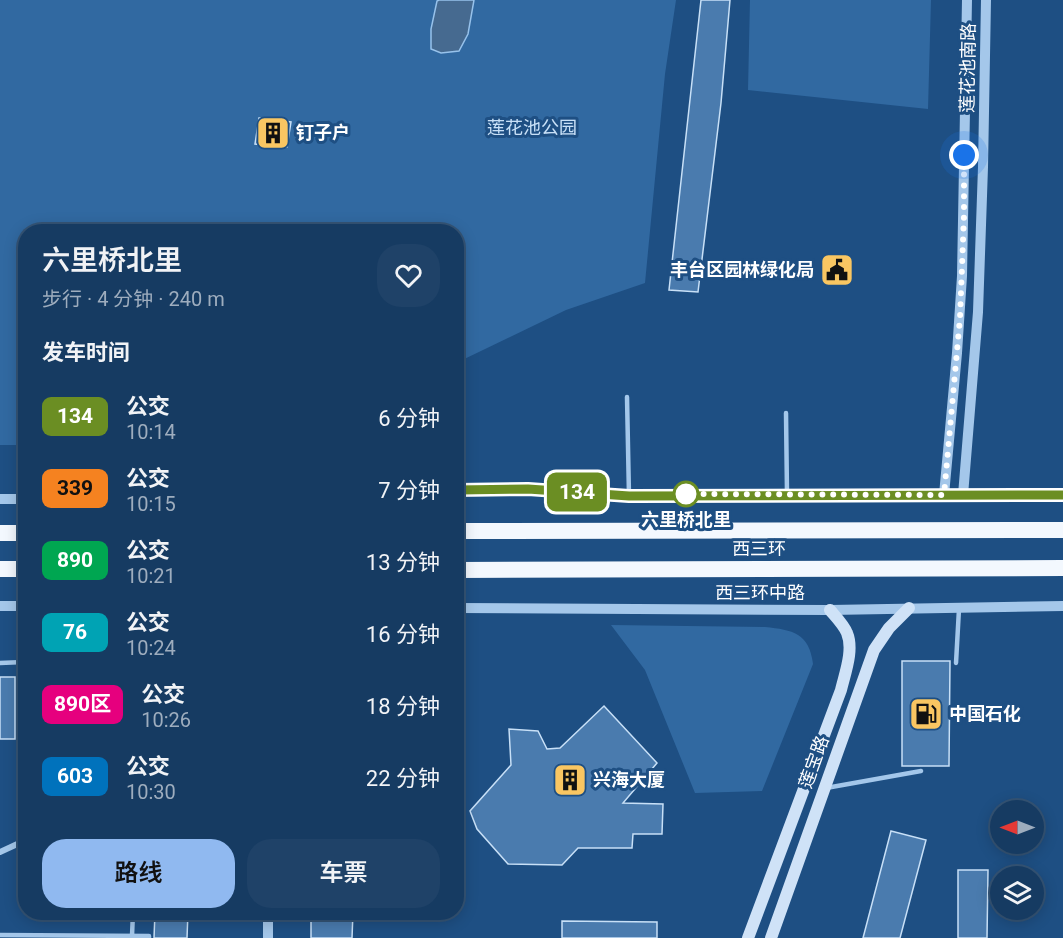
<!DOCTYPE html>
<html lang="zh">
<head>
<meta charset="utf-8">
<style>
  body { margin:0; font-family:Roboto,"Noto Sans SC",sans-serif; background:#1f4268; color:#f1f3f6; height:100vh; display:flex; flex-direction:column; font-size:22px; white-space:nowrap }
  * { box-sizing:border-box; margin:0 }
  p { font-size:20px; color:#9eadbe }
  .icon { flex:none; width:33px; height:33px; fill:none; stroke:currentColor; stroke-width:2; stroke-linecap:round; stroke-linejoin:round }
  .map { position:relative; flex:1; overflow:hidden }
  .details { position:absolute; left:18px; top:224px; width:446px; height:696px; display:flex; flex-direction:column; background:#163b62; border-radius:24px; box-shadow:0 3px 15px #0003,0 0 0 2px #355577 }
  .details>* { flex:none }
  .badge { padding:0 12px; border-radius:9px; font-size:21px; line-height:39px }
  .needle { width:39px; rotate:270deg }
  .tools { position:absolute; left:990px; top:800px; display:grid; gap:12px }
  .tools a { display:grid; place-items:center; width:54px; height:54px; border-radius:50%; background:#163b62; box-shadow:0 3px 15px #0003,0 0 0 2px #355577; font-size:30px }
  .you { position:absolute; width:30px; height:30px; margin:-15px; border:4px solid #fff; border-radius:50%; background:#1a73e8; box-shadow:0 0 0 9px #1a73e833 }
  .map>.badge { position:absolute; translate:-50% -50%; box-shadow:0 0 0 3px #fff }
  h2 { padding:0 24px; font-size:22px; line-height:54px }
  .round { display:grid; place-items:center; flex:none; width:63px; height:63px; border-radius:24px; background:#1f4268 }
  .overview { display:flex; align-items:center; justify-content:space-between; height:102px; padding:0 24px }
  h1 { font-size:28px; font-weight:600; line-height:45px }
  .cta { display:flex; gap:12px; margin-top:auto; padding:12px 24px }
  .cta a { flex:1; height:69px; border-radius:24px; background:#90b9f0; color:#111; font-size:24px; font-weight:600; line-height:69px; text-align:center }
  .cta a+a { background:#1f4268; color:#f1f3f6 }
  ul { padding:0; list-style:none }
  li { display:flex; align-items:center; gap:18px; height:72px; padding:0 24px }
  li div { flex:1 }
  li b { display:block; font-size:22px }
  li em { font-style:normal }
  li .badge { min-width:66px; font-weight:700; text-align:center }
  .map>svg:first-child { display:block }
</style>
</head>
<body>
<div class="map">
<svg width="1063" height="938" viewBox="0 0 1063 938">
  <rect width="100%" height="100%" fill="#1e4f83"/>
  <path fill="#3169a1" d="M0 0H676L665 74 645 283 566 310 456 363V231H26L25 445H0Z
    M750 0H931L928 109 748 90Z
    M611 625 765 627C793 630 809 633 813 664L762 791 695 793 645 670Z"/>
  <path fill="#466a90" stroke="#97c2eb" stroke-width="1.5" d="M439 0H474L468 34 459 51 441 53 431 49V29L437 1Z"/>
  <path fill="#4a7bae" stroke="#c8e0f7" stroke-width="1.5" d="M701 0H730L721 103 698 292 669 290Z
    M259 118 291 122 287 147 255 144Z
    M902 661H950L949 766H902Z
    M0 677H15V739H0Z
    M604 706 657 763 623 803 663 804 662 834H633L632 848H578L562 865 508 864 477 829 470 811 511 765 509 729 538 731 547 749 560 748Z
    M891 831 926 840 900 938H863Z
    M958 870H988L987 938H958Z
    M155 912H188L187 938H154Z
    M311 912H353L352 938H311Z
    M562 921 657 922V938H562Z"/>
  <g fill="none" stroke-linecap="round" stroke-linejoin="round">
    <path stroke="#a4c7ea" stroke-width="4.5" d="M627 397 629 496
      M786 413 787 494
      M23 662 26 705
      M0 663 24 662
      M956 663 959 609
      M826 788 921 771
      M0 935 149 936V938
      M132 936 133 912"/>
    <path stroke="#a4c7ea" stroke-width="6" d="M0 852 26 840"/>
    <path stroke="#a4c7ea" stroke-width="10" d="M456 490 528 489 629 496 1063 495
      M944 495 957 353 962 276 967 0
      M963 495 978 312 983 167 986 0
      M0 499H26
      M0 606H26
      M456 608 830 610 1063 606
      M268 938V912"/>
    <path stroke="#cfe2f7" stroke-width="12" d="M748 938 841 690C845 673 854 650 847 633 844 625 836 617 830 610
      M771 938 874 650 889 628 909 608"/>
    <path stroke="#f3f8fe" stroke-width="16" d="M456 531 1063 530
      M0 533H26
      M0 569H26
      M456 570 1063 568"/>
  </g>
  <g fill="none" stroke-linecap="round" stroke-linejoin="round">
    <defs>
      <path id="line" d="M456 490 528 489 629 496 1063 495"/>
    </defs>
    <use href="#line" stroke="#fff" stroke-width="14"/>
    <use href="#line" stroke="#6b8e23" stroke-width="9"/>
    <path stroke="#fff" stroke-width="6" stroke-dasharray="0 10.8" d="M686 494H684L944 495 960 318 964 215V155"/>
  </g>
  <defs>
    <symbol id="building-square" viewBox="-11 -11 22 22"><rect x="-9" y="-9" width="18" height="18" rx="4" fill="#f9c662" stroke="#1e4f83"/><path d="M-4-6H4V6H1V3H-1V6H-4ZM-2.5-4.3h1.7v1.8h-1.7ZM.8-4.3h1.7v1.8H.8ZM-2.5-1h1.7V.8h-1.7ZM.8-1h1.7V.8H.8Z" fill="#111"/></symbol>
    <symbol id="civic-square" viewBox="-11 -11 22 22"><rect x="-9" y="-9" width="18" height="18" rx="4" fill="#f9c662" stroke="#1e4f83"/><path d="M-.6-6.5H3V-4.5H.6V-3L4-1V1h2V6H-6V1h2V-1L-.6-3ZM-1.2 2.5V6h2.4V2.5Z" fill="#111"/></symbol>
    <symbol id="fuel-square" viewBox="-11 -11 22 22"><rect x="-9" y="-9" width="18" height="18" rx="4" fill="#f9c662" stroke="#1e4f83"/><path d="M-5.5-6h7V0h2V4h1.3V-2.5L3-4.5l.8-.8L6-3V5H2.5V1h-1V6h-7ZM-4.2-4.7v3.2H.2V-4.7Z" fill="#111"/></symbol>
  </defs>
  <g fill-rule="evenodd">
    <use href="#building-square" x="254" y="114" width="38" height="38"/>
    <use href="#civic-square" x="818" y="251" width="38" height="38"/>
    <use href="#fuel-square" x="907" y="695" width="38" height="38"/>
    <use href="#building-square" x="551" y="761" width="38" height="38"/>
  </g>
  <circle fill="#fff" stroke="#6b8e23" stroke-width="3" cx="686" cy="494" r="12"/>
  <g text-anchor="middle" stroke-width="6" stroke-linejoin="round" paint-order="stroke">
    <g font-size="18" fill="#fff" stroke="#1e4f83">
      <text transform="translate(968 68) rotate(-89)" y="6">莲花池南路</text>
      <text x="759" y="555">西三环</text>
      <text x="760" y="599">西三环中路</text>
      <text transform="translate(814 762) rotate(-70)" y="6">莲宝路</text>
    </g>
    <g font-size="18" fill="#c8e0f7" stroke="#1e4f83">
      <text x="532" y="134">莲花池公园</text>
    </g>
    <g font-size="18" font-weight="bold" fill="#fff" stroke="#1e4f83" text-anchor="start">
      <text x="296" y="139">钉子户</text>
      <text x="814" y="276" text-anchor="end">丰台区园林绿化局</text>
      <text x="949" y="720">中国石化</text>
      <text x="593" y="786">兴海大厦</text>
    </g>
    <g font-size="18" font-weight="bold" fill="#fff" stroke="#1e4f83">
      <text x="686" y="526">六里桥北里</text>
    </g>
  </g>
</svg>
<div class="tools">
<a><svg class="needle" viewBox="-14 -14 28 28"><path d="M0-13l5 13h-10z" fill="#e53935"/><path d="M0 13l5-13h-10z" fill="#9eadbe"/></svg></a>
<a><svg class="icon" aria-label="layers" viewBox="0 0 24 24"><path d="M12 4l9 5-9 5-9-5zM3 14l9 5 9-5"/></svg></a>
</div>
<div class="you" style="left:964px;top:155px"></div>
<b class="badge" style="left:577px;top:492px;background:#6b8e23;color:#fff">134</b>
<section class="details">
<div class="overview"><div><h1>六里桥北里</h1><p>步行 · 4 分钟 · 240 m</p></div><a class="round"><svg class="icon" aria-label="heart" viewBox="0 0 24 24"><path d="M12 20l-8-8c-3-5 5-10 8-4 3-6 11-1 8 4z"/></svg></a></div>
<h2>发车时间</h2>
<ul>
<li><span class="badge" style="background:#6b8e23;color:#fff">134</span><div><b>公交</b><p>10:14</p></div><em>6 分钟</em></li>
<li><span class="badge" style="background:#f58220;color:#111">339</span><div><b>公交</b><p>10:15</p></div><em>7 分钟</em></li>
<li><span class="badge" style="background:#00a651;color:#fff">890</span><div><b>公交</b><p>10:21</p></div><em>13 分钟</em></li>
<li><span class="badge" style="background:#00a3b4;color:#fff">76</span><div><b>公交</b><p>10:24</p></div><em>16 分钟</em></li>
<li><span class="badge" style="background:#e6007e;color:#fff">890区</span><div><b>公交</b><p>10:26</p></div><em>18 分钟</em></li>
<li><span class="badge" style="background:#0072bc;color:#fff">603</span><div><b>公交</b><p>10:30</p></div><em>22 分钟</em></li>
</ul>
<div class="cta"><a>路线</a><a>车票</a></div>
</section>
</div>
</body>
</html>
